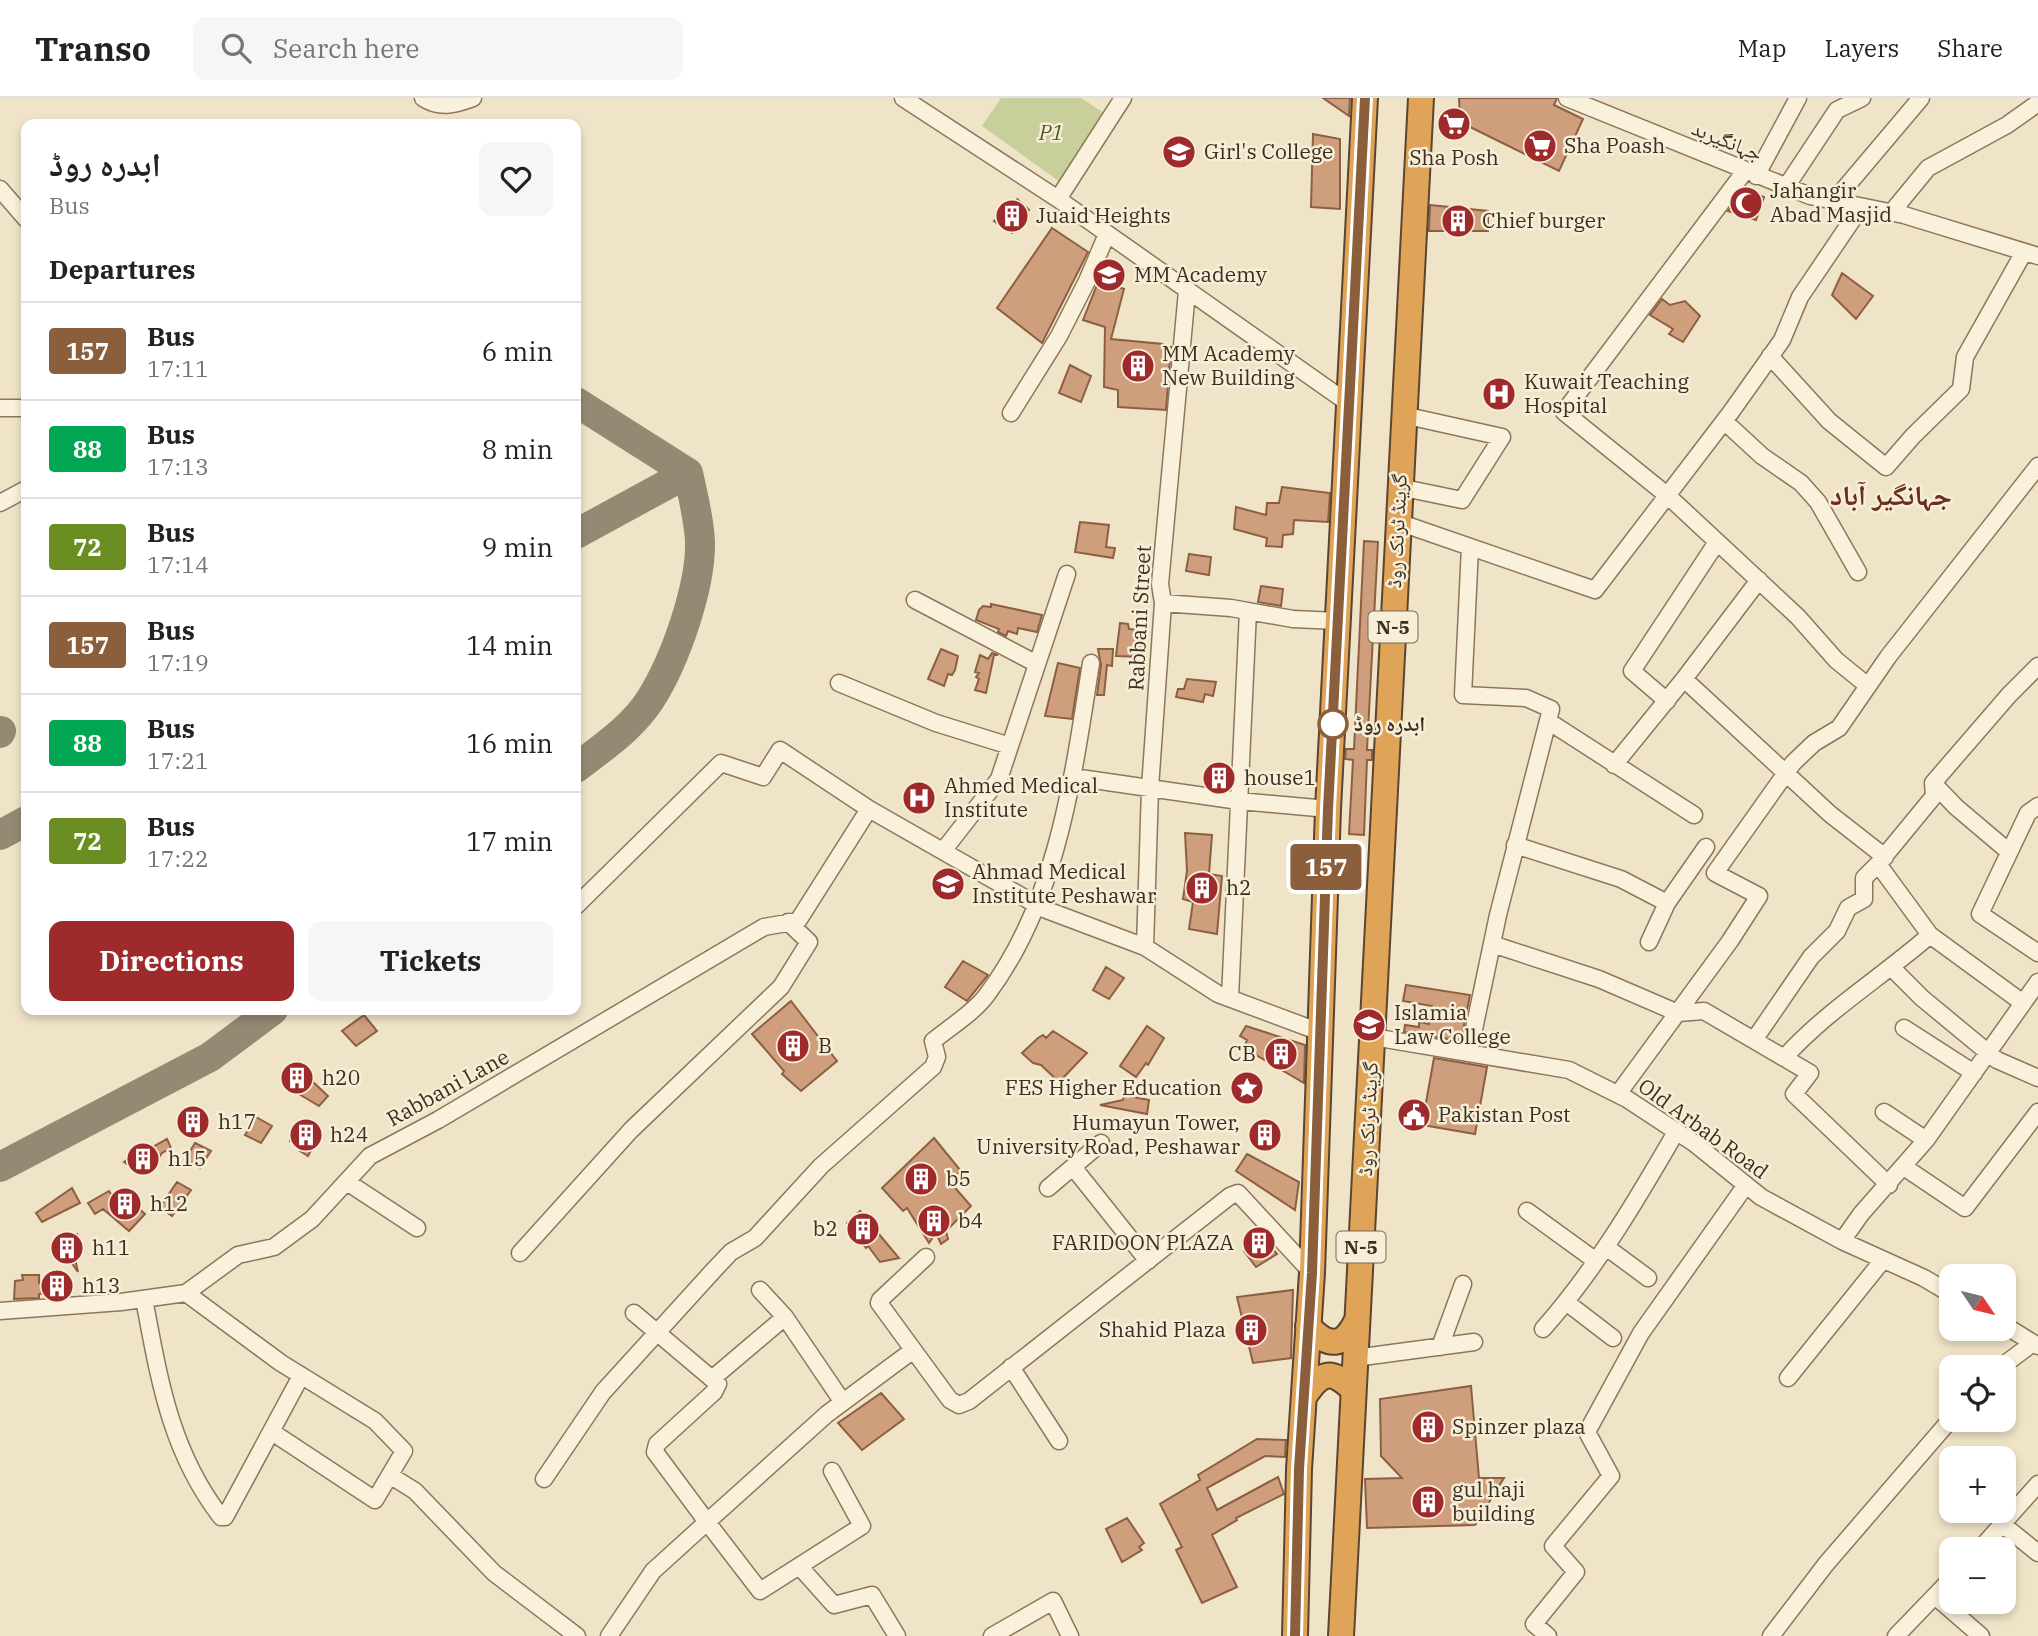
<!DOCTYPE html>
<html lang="en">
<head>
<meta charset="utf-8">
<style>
  body { margin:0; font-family:"IBM Plex Serif","Noto Naskh Arabic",serif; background:#f6f6f6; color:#222; height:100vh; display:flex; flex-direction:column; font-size:26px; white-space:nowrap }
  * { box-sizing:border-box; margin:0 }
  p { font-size:23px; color:#767676 }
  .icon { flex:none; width:38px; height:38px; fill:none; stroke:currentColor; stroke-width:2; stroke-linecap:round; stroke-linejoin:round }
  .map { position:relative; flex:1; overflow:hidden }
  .panel { position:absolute; left:21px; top:21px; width:560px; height:896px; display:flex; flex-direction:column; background:#fff; border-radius:14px; box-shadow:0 4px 10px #0003 }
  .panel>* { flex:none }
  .badge { padding:0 14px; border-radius:5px; font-size:24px; line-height:46px }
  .needle { width:46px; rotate:125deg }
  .controls { position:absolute; left:1939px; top:1166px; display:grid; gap:14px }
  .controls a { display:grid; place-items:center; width:77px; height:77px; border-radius:14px; background:#fff; box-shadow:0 4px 10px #0003; font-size:35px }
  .map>.badge { position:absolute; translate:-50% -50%; box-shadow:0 0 0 4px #fff }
  h2 { padding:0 28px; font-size:26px; line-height:63px }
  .round { display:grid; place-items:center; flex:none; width:74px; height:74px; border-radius:14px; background:#f6f6f6 }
  .head { display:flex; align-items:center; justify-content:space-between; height:119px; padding:0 28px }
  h1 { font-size:33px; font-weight:700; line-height:52px }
  .primary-button { display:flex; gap:14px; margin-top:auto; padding:14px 28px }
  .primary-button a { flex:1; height:80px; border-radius:14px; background:#9e2a2b; color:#fff; font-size:28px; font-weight:700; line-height:80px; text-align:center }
  .primary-button a+a { background:#f6f6f6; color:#222 }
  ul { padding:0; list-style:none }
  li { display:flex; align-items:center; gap:21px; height:98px; padding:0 28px; border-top:2px solid #e0e0e0 }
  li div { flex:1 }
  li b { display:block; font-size:26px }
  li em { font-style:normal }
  li .badge { min-width:77px; font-weight:700; text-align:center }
  header { display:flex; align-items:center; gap:42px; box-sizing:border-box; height:98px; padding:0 35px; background:#fff; border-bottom:2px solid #e0e0e0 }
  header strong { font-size:33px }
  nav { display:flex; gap:38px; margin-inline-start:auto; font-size:24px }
  .search { width:490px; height:63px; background:#f6f6f6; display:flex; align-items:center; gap:18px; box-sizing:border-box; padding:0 24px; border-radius:14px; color:#767676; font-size:26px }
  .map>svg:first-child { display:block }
</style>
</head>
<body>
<header>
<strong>Transo</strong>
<div class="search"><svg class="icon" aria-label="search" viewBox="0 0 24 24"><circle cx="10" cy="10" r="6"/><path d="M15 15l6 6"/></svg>Search here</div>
<nav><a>Map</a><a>Layers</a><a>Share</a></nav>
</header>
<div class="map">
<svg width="2038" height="1538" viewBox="0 0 2038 1538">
  <rect width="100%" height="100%" fill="#f0e4c8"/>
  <path fill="#c9cf9b" d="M1001 0H1081L1107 17 1060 84 982 28Z"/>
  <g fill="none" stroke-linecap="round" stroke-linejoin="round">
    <path stroke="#968974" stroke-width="30" d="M576 304 688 375C693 398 699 420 700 444 701 489 675 563 650 602 632 630 602 650 576 670
      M576 436 688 375
      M0 635 1 633
      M0 737 26 723
      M0 1069 210 959 273 912"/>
  </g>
  <path fill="#cf9f7d" stroke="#8d5f41" stroke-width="2" d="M1323 0H1350L1349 18Z
    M1459 0H1557L1554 7 1583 21 1559 73 1460 24Z
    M1313 36 1340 41V111L1311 109Z
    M1745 91 1764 99 1756 122 1728 113Z
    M1017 101 1029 112 1012 135 994 123Z
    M1430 107 1488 113V133H1429Z
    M1052 130 1088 154 1042 245 997 210Z
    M1842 175 1873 198 1856 221 1832 197Z
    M1099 182 1124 191 1111 241 1163 246V250L1171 249 1166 312 1118 309V292L1104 289 1105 229 1083 222Z
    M1662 201 1670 207 1685 203 1700 218 1683 244 1669 236 1673 231 1650 217Z
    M1070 267 1091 278 1081 304 1059 295Z
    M1282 389 1330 395 1328 424 1294 422 1293 436 1283 437 1282 449 1266 448 1267 440 1234 431 1236 409 1266 417 1267 405H1279Z
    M1080 424 1109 427 1106 449 1115 450 1113 460 1075 454Z
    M1364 443 1378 444 1367 652H1372V662H1367L1364 737 1349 736 1353 662 1345 661 1346 651H1354Z
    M1189 456 1211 459 1209 477 1186 473Z
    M1261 488 1283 491 1281 508 1258 504Z
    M991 506 1042 517 1037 534 1018 530 1017 536 1008 533 1006 538 998 534 999 531 976 522 979 512 983 508 991 509Z
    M1120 525 1128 526 1129 531 1145 532 1143 559 1116 558Z
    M941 551 958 558 955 572 952 577 948 576 944 588 928 581Z
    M1098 551H1113L1112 568 1107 567 1104 597H1097L1101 567Z
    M992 555 998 557H994L986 595 975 592 979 581 976 579 979 575 975 574 980 557 988 561Z
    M1058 565 1080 570 1072 621 1045 618Z
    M1187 581 1216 584 1213 598 1205 596 1203 604 1176 599 1178 591H1184Z
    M1210 670 1230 672 1229 688H1207Z
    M1185 735 1212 737 1209 776 1222 778 1217 836 1189 831 1193 804 1183 801 1187 773Z
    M963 863 988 877 967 903 945 889Z
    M1106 869 1124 880 1109 901 1093 892Z
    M1406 887 1470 897 1461 943 1404 934 1405 927 1419 929V924L1429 926 1432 908 1403 903Z
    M791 903 837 963 801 993 782 976 784 973 752 936Z
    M364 917 377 933 356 948 342 933Z
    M1147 928 1164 940 1148 967 1146 965 1136 979 1120 968Z
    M1246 928 1305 947 1304 985 1244 950 1247 942 1240 938Z
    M1053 933 1087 955 1059 984 1041 967 1033 965 1022 955 1038 940 1043 937 1046 940Z
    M1434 960 1487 969 1475 1036 1422 1027Z
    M299 964 312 983 328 998 319 1008 299 996 283 979Z
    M1124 997 1149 1002 1147 1016 1100 1007 1123 1002Z
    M256 1019 272 1028 261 1045 245 1037Z
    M301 1023 321 1033 308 1058 300 1053 302 1049 290 1043Z
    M1257 1025 1273 1027V1047L1257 1046Z
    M934 1040 961 1073 949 1083 971 1108 946 1133 948 1141 941 1146 936 1135 929 1145 907 1110 903 1113 882 1090Z
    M167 1041 171 1050 162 1055 149 1074 143 1072 140 1075 124 1064 146 1048 149 1051Z
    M195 1045 211 1053 200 1070 185 1061Z
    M1247 1056 1299 1084 1295 1112 1236 1073Z
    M177 1084 191 1092 172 1118 160 1109Z
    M72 1090 80 1105 42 1124 36 1115Z
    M109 1093 117 1105 123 1096 145 1116 129 1133 103 1111 95 1116 88 1105Z
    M860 1113 883 1141 899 1160 880 1164 868 1148 866 1150 847 1125Z
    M77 1136 81 1148 73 1151 78 1174 66 1157 60 1156 56 1143Z
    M1260 1136 1277 1156 1256 1169 1244 1153Z
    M22 1177H39V1185L66 1181 63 1192 39 1196V1200L14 1201 15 1183 23 1182Z
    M1293 1192 1291 1260 1253 1265 1237 1199Z
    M1471 1288 1479 1380H1504L1475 1427 1367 1430 1365 1381 1402 1380 1381 1358 1380 1301Z
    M881 1295 904 1321 862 1352 838 1325Z
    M1257 1341 1286 1342 1285 1359 1265 1358 1207 1390 1217 1412 1278 1379 1284 1396 1236 1420 1237 1422 1212 1437 1237 1489 1202 1505 1176 1452 1182 1449 1160 1406 1200 1382 1198 1377Z
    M1127 1420 1144 1445 1139 1449 1142 1452 1122 1464 1106 1431Z"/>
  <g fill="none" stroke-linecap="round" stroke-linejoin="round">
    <defs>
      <path id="minor" d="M423 0C440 11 454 7 473 0
        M903 0 1058 101 1348 305
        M1567 0 1810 98 1904 117 2038 158
        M1745 73 1564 314 1668 398 1798 519 1836 562 1868 588
        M1756 78 1798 0
        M1786 89 1837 12 1862 0
        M0 91 26 121
        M1058 101 1123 0
        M1834 103 1921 0
        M1891 115 1928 70 2007 27 2038 5
        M1770 258 1829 323 1886 369 1913 338 1961 291 1965 259 2024 154
        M0 310H26
        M1011 315 1059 238 1087 183 1107 136
        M1724 323 1762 358 1801 385 1818 404 1858 474
        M1399 389 1462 402 1502 339 1403 317
        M0 405 26 391
        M1398 424 1595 492 1731 314 1782 242 1800 199 1861 109
        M915 502 1037 566
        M1163 505 1231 510 1293 521 1338 523
        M1684 581 1830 716 1885 759
        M839 585 936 625 1010 648
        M1667 603 1632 573 1717 444
        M1548 623 1694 717
        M1614 667 1684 581 1759 482
        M1073 679 1239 703 1328 711
        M1933 685 1956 709 2008 753
        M2038 708 2028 715 1980 816 2038 855
        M1515 747 1621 781 1667 805
        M943 753 999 681 1067 476
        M576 808 721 665 763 679 780 652 869 711 1044 811 1145 849 1218 896 1320 934
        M1649 844 1667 805 1706 749
        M1492 846 1599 881 1678 915 1704 913 1810 975 1794 996 1889 1087
        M1145 849 1150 690 1163 505 1160 486 1187 193
        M1892 870 1922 900 1997 962 2038 980
        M1230 900 1248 513
        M2023 905 1930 837 1878 766 1934 698 1933 685 2009 597 2038 568
        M1904 930 1974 975
        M1373 939 1569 972 1627 1001 1694 1045 1761 1099 1842 1143 1924 1180 1951 1196
        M1754 942 1811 859 1837 833 1848 810 1864 801V780L1878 766
        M1469 955 1498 817 1551 611 1526 600 1463 597 1470 449
        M1784 960C1826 913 1882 879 1930 837
        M1618 996 1730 843 1759 798 1715 775 1793 665 1814 645 1839 630 1888 559 2038 368
        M1884 1014 1926 1042
        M1073 1069 1148 1163
        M1904 1069 1965 1110 2038 1014
        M347 1084 417 1130
        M1048 1090 1101 1045
        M1527 1113 1596 1163
        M1842 1143 1861 1116 1926 1042 2038 884
        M1606 1149 1648 1180
        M520 1155 631 1032 781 889 809 844 788 824
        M926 1159 880 1202 879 1205 950 1302 959 1307 969 1303 1230 1098 1238 1095 1312 1175
        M760 1192 785 1219 842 1303
        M186 1195 281 1265 375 1323 404 1353 375 1402 272 1334
        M144 1201C159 1280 170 1353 221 1419H225L301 1278
        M1566 1204 1613 1240
        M0 1213 121 1204 186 1195 238 1157 274 1149 312 1121 370 1058 438 1022 764 829 798 823 869 711
        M2004 1227 2038 1248
        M1543 1231C1596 1171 1636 1103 1676 1034
        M1440 1249 1463 1186
        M1355 1260 1474 1244
        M1011 1269 1059 1343
        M2001 1269 2033 1245
        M713 1280 785 1219
        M1788 1280 1883 1162
        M832 1373 862 1428 760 1493 707 1424 827 1316 912 1253
        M391 1378 415 1393 494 1475 577 1538
        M544 1381 603 1294 713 1173 731 1154 755 1140 821 1068 933 969 937 959 933 943C950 929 973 915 986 898 1058 803 1073 679 1091 565
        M2002 1426 2038 1455
        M1980 1451 2038 1386
        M800 1469 834 1507 872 1497 897 1538
        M1935 1498 1981 1538
        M609 1538 653 1473 707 1424 655 1354 657 1346 714 1294 718 1286 634 1215
        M992 1538 1053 1503 1070 1538
        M1548 1538 1534 1526 1576 1474 1553 1448 1611 1378 1587 1334 1641 1235 1746 1087
        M1771 1538 1826 1466 1951 1321
        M1896 1538 1951 1481"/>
      <path id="highway" d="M1308 1228C1328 1250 1344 1250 1357 1222
        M1304 1299C1320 1275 1331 1269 1353 1292
        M1295 1538 1299 1371 1312 1175 1328 711 1365 0
        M1341 1538 1421 0"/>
    </defs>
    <use href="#minor" stroke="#8d765c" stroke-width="19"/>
    <use href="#highway" stroke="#5b4430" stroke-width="28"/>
    <use href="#minor" stroke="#faf1dc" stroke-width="16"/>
    <use href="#highway" stroke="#e0a458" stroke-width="24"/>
  </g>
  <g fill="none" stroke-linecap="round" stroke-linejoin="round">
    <defs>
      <path id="line" d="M1295 1538 1299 1371 1312 1175 1328 711 1365 0"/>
    </defs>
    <use href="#line" stroke="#fff" stroke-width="16"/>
    <use href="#line" stroke="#8b5e3c" stroke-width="10"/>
  </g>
  <defs>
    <symbol id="supermarket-disc" viewBox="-11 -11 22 22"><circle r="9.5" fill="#9e2a2b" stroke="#f7eed8"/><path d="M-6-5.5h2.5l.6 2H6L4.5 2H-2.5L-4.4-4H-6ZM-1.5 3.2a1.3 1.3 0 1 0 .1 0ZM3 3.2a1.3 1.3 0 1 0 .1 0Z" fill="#fff"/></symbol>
    <symbol id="university-disc" viewBox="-11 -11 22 22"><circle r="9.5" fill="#9e2a2b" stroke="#f7eed8"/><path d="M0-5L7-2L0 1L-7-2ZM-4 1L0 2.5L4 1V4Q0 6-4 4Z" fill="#fff"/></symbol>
    <symbol id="mosque-disc" viewBox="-11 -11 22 22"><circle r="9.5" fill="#9e2a2b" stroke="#f7eed8"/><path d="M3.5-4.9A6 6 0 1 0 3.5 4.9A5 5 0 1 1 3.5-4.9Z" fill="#fff"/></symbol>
    <symbol id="building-disc" viewBox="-11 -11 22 22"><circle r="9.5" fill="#9e2a2b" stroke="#f7eed8"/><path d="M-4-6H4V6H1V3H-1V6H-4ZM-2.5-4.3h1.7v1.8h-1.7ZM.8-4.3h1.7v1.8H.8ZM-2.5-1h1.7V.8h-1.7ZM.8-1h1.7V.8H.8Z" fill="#fff"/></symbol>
    <symbol id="hospital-disc" viewBox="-11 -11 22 22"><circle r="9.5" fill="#9e2a2b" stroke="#f7eed8"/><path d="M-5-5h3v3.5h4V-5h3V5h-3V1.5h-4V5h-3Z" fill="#fff"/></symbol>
    <symbol id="sight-disc" viewBox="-11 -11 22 22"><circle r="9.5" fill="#9e2a2b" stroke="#f7eed8"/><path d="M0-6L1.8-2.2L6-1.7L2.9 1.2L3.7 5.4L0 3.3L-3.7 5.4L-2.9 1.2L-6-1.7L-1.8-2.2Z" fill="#fff"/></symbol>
    <symbol id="civic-disc" viewBox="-11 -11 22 22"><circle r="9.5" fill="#9e2a2b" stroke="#f7eed8"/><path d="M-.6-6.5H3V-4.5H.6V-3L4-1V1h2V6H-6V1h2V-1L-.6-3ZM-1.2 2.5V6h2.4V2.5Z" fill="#fff"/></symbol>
  </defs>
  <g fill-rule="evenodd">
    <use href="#supermarket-disc" x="1435" y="7" width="38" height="38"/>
    <use href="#supermarket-disc" x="1521" y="29" width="38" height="38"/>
    <use href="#university-disc" x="1160" y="35" width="38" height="38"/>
    <use href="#mosque-disc" x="1727" y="86" width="38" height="38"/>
    <use href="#building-disc" x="993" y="99" width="38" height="38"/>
    <use href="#building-disc" x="1439" y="104" width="38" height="38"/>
    <use href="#university-disc" x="1090" y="158" width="38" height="38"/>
    <use href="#building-disc" x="1119" y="249" width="38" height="38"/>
    <use href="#hospital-disc" x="1480" y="277" width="38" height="38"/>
    <use href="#building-disc" x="1200" y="661" width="38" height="38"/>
    <use href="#hospital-disc" x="900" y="681" width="38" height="38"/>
    <use href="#university-disc" x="929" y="767" width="38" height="38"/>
    <use href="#building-disc" x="1183" y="771" width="38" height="38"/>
    <use href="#university-disc" x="1350" y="908" width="38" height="38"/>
    <use href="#building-disc" x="774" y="929" width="38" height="38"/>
    <use href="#building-disc" x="1262" y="937" width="38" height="38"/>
    <use href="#building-disc" x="278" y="961" width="38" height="38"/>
    <use href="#sight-disc" x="1228" y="971" width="38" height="38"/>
    <use href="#civic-disc" x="1395" y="998" width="38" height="38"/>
    <use href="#building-disc" x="174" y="1005" width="38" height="38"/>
    <use href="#building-disc" x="287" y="1018" width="38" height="38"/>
    <use href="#building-disc" x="1246" y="1018" width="38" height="38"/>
    <use href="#building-disc" x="124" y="1042" width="38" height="38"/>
    <use href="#building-disc" x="902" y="1062" width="38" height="38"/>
    <use href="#building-disc" x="106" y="1087" width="38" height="38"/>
    <use href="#building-disc" x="915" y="1104" width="38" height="38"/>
    <use href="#building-disc" x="844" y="1112" width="38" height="38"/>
    <use href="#building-disc" x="1240" y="1126" width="38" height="38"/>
    <use href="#building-disc" x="48" y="1131" width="38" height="38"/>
    <use href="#building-disc" x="38" y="1169" width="38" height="38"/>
    <use href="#building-disc" x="1232" y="1213" width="38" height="38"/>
    <use href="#building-disc" x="1409" y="1310" width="38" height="38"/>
    <use href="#building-disc" x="1409" y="1385" width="38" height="38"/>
  </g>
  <circle fill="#fff" stroke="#8b5e3c" stroke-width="3.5" cx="1333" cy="626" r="14"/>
  <g text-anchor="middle" stroke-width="5" stroke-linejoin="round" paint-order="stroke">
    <g fill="#f7eed8" stroke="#756857" stroke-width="2">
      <rect x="1368.5" y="513.5" width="49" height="31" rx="5"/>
      <rect x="1336.5" y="1133.5" width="49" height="31" rx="5"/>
    </g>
    <g font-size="19" font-weight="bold" fill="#3d2e20">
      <text x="1393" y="536">N-5</text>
      <text x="1361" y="1156">N-5</text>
    </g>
    <g font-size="21" font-style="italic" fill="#4d5a26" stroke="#f7eed8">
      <text x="1051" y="42">P1</text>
    </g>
    <g font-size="21" fill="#3d2e20" stroke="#f7eed8">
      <text transform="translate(1727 43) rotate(22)" y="7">جہانگیربد</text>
      <text transform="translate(1397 433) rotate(-87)" y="7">گرینڈ ٹرنک روڈ</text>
      <text transform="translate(1140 520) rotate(-87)" y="7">Rabbani Street</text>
      <text transform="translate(448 990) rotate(-29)" y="7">Rabbani Lane</text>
      <text transform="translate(1368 1021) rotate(-87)" y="7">گرینڈ ٹرنک روڈ</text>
      <text transform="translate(1703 1031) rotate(36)" y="7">Old Arbab Road</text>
    </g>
    <g font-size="21" fill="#3d2e20" stroke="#f7eed8" text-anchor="start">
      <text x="1564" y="55">Sha Poash</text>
      <text x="1204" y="61">Girl's College</text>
      <text x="1454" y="67" text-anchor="middle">Sha Posh</text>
      <text x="1770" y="100">Jahangir<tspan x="1770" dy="24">Abad Masjid</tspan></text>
      <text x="1036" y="125">Juaid Heights</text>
      <text x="1482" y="130">Chief burger</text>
      <text x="1134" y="184">MM Academy</text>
      <text x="1162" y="263">MM Academy<tspan x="1162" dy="24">New Building</tspan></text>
      <text x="1524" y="291">Kuwait Teaching<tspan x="1524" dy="24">Hospital</tspan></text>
      <text x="1244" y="687">house1</text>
      <text x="944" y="695">Ahmed Medical<tspan x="944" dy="24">Institute</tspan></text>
      <text x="972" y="781">Ahmad Medical<tspan x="972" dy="24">Institute Peshawar</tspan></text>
      <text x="1226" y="797">h2</text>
      <text x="1394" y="922">Islamia<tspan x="1394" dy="24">Law College</tspan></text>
      <text x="818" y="955">B</text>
      <text x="1256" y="963" text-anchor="end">CB</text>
      <text x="322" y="987">h20</text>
      <text x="1222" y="997" text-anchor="end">FES Higher Education</text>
      <text x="1438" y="1024">Pakistan Post</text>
      <text x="218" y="1031">h17</text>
      <text x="1240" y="1032" text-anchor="end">Humayun Tower,<tspan x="1240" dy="24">University Road, Peshawar</tspan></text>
      <text x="330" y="1044">h24</text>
      <text x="168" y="1068">h15</text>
      <text x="946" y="1088">b5</text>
      <text x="150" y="1113">h12</text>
      <text x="958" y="1130">b4</text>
      <text x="838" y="1138" text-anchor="end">b2</text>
      <text x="1234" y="1152" text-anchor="end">FARIDOON PLAZA</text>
      <text x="92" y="1157">h11</text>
      <text x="82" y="1195">h13</text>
      <text x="1226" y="1239" text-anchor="end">Shahid Plaza</text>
      <text x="1452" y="1336">Spinzer plaza</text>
      <text x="1452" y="1399">gul haji<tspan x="1452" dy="24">building</tspan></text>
    </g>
    <g font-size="21" font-weight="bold" fill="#3d2e20" stroke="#f7eed8" text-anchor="start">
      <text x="1354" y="633">ابدرہ روڈ</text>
    </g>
    <g font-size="28" font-weight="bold" fill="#6b2e1e" stroke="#f7eed8">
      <text x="1891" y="407">جہانگیر آباد</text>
    </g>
  </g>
</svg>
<div class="controls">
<a><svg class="needle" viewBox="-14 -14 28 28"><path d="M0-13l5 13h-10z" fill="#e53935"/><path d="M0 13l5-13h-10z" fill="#767676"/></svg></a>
<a><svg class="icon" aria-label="locate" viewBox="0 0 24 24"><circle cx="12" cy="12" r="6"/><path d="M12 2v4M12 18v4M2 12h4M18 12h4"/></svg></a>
<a>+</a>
<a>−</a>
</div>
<b class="badge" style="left:1326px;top:769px;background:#8b5e3c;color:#fff">157</b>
<section class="panel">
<div class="head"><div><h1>ابدرہ روڈ</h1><p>Bus</p></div><a class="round"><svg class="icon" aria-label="heart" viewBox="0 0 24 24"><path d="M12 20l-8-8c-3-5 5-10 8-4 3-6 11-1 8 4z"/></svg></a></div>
<h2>Departures</h2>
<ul>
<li><span class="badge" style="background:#8b5e3c;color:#fff">157</span><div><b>Bus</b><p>17:11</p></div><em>6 min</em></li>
<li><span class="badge" style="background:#00a651;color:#fff">88</span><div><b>Bus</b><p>17:13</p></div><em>8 min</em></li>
<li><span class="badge" style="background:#6b8e23;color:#fff">72</span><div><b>Bus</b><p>17:14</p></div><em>9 min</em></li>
<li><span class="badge" style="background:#8b5e3c;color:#fff">157</span><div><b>Bus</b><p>17:19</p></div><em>14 min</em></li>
<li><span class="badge" style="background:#00a651;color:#fff">88</span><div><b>Bus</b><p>17:21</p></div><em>16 min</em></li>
<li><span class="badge" style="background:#6b8e23;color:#fff">72</span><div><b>Bus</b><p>17:22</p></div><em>17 min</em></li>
</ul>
<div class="primary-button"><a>Directions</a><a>Tickets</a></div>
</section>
</div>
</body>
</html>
